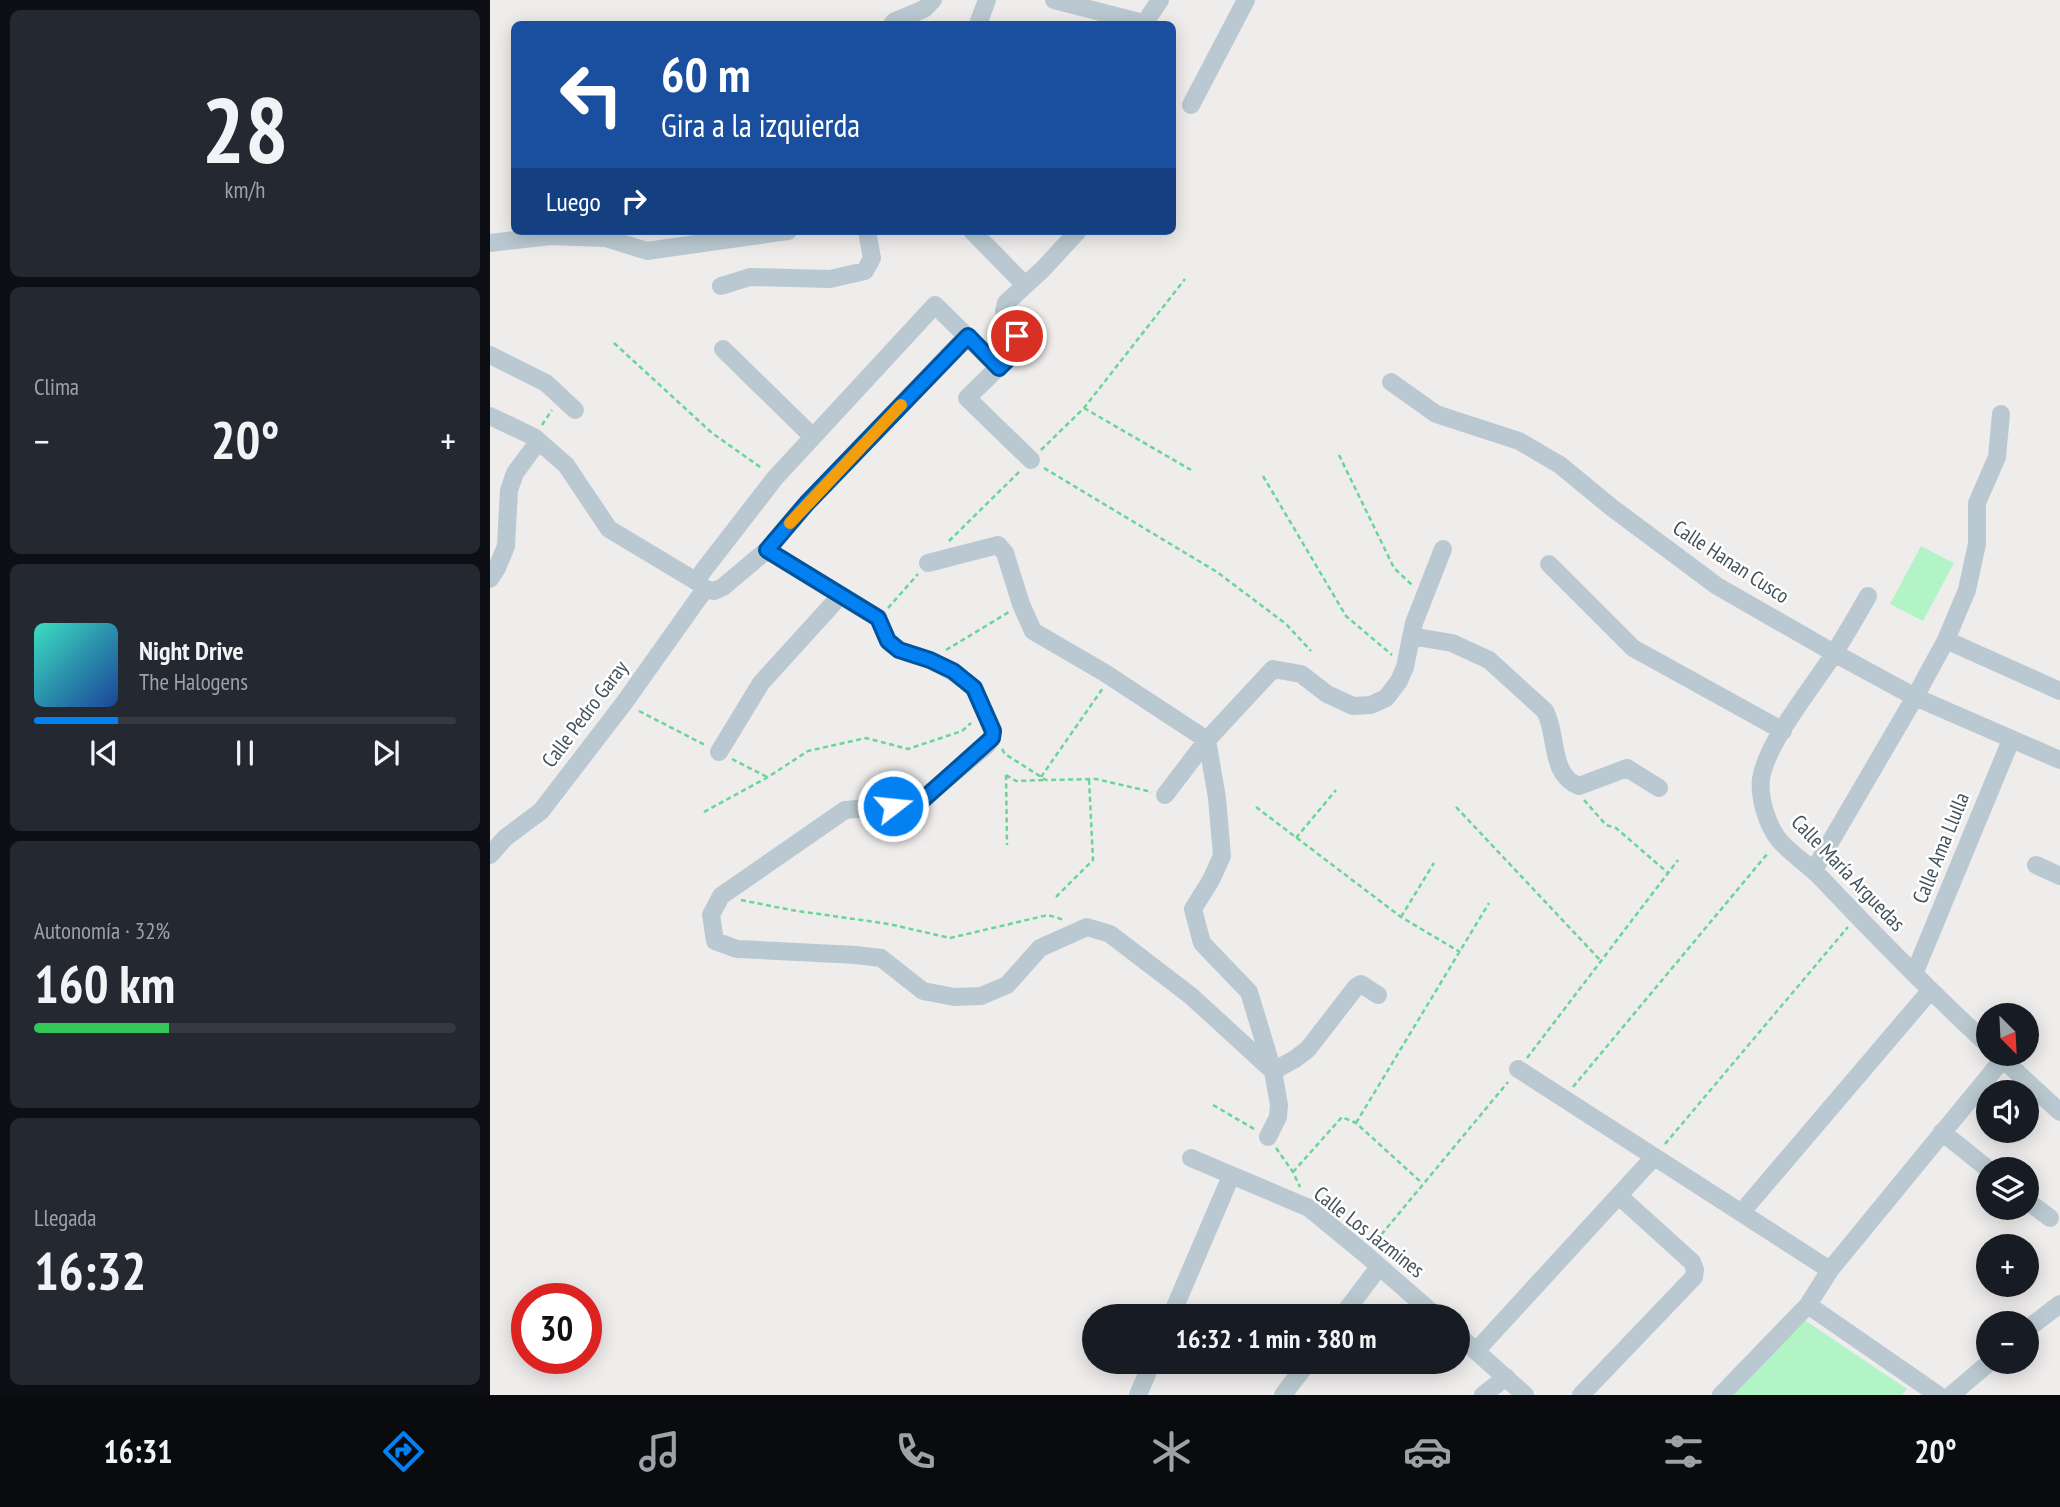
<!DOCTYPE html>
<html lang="es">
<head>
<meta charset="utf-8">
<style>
	:root { --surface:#171b24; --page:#242831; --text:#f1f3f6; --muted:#9ea1a6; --line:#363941; --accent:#0380f2 }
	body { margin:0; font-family:"PT Sans Narrow",sans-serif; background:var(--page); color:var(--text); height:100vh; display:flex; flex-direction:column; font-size:26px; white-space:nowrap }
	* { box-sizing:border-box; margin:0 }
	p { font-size:23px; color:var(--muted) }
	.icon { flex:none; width:38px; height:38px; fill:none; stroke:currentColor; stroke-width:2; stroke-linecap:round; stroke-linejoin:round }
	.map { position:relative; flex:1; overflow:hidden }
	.sheet { display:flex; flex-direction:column; gap:10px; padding:10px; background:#0d0f14; width:490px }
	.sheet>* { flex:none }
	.top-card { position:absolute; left:21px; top:21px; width:665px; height:214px; border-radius:10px; box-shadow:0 4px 18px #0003; background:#1a4fa0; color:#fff; overflow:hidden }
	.needle { width:46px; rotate:156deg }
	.buttons { position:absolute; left:1486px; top:1003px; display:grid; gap:14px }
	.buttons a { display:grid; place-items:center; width:63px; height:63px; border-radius:50%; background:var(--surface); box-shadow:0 4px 18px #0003; font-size:35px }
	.speed { position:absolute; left:21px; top:1283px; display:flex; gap:14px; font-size:35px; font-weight:700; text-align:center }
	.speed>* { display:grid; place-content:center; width:91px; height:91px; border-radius:50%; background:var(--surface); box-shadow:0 4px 18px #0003; line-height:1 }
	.speed .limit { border:10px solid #d22; background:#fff; color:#111 }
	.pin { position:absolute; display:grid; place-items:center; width:60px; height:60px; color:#fff; margin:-30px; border:4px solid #fff; border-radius:50%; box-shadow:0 2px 7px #0007 }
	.me { position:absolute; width:77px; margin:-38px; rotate:74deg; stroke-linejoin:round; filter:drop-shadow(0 0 5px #0008) }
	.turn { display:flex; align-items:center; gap:24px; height:147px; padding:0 35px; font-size:32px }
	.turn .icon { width:91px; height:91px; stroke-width:2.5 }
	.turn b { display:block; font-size:49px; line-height:60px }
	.then { display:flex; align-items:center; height:66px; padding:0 35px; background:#0003; gap:14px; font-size:26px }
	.big { font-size:52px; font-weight:700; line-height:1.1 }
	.sheet .widget { flex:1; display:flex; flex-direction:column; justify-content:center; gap:10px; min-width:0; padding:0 24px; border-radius:10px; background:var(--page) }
	.sheet .dial { align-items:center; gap:0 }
	.dial b { font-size:91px; line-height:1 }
	.song { display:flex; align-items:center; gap:21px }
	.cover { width:84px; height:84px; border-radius:10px; background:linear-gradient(135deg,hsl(170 70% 55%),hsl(220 70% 35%)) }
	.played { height:7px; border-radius:4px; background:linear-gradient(90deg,var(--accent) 20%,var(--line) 20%) }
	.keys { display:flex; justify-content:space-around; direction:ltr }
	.heat { display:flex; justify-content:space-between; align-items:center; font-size:38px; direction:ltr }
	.charge { height:10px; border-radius:5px; background:linear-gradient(90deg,#34c759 32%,var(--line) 0) }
	.trip { position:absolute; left:592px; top:1304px; width:388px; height:70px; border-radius:35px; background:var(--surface); box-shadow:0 4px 18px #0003; font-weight:700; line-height:70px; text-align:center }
	.dock { display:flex; height:112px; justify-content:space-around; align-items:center; background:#090b0e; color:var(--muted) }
	.dock .icon { width:49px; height:49px }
	.dock .on { color:var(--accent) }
	.dock b { font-size:32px; color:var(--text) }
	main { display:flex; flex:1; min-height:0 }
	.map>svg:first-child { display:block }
</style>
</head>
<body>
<main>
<section class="sheet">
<div class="widget dial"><b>28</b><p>km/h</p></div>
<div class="widget"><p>Clima</p>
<div class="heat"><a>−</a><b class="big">20°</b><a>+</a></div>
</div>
<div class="widget">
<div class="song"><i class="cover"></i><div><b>Night Drive</b><p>The Halogens</p></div></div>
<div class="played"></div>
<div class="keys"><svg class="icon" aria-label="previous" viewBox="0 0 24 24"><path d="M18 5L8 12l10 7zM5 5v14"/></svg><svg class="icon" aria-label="pause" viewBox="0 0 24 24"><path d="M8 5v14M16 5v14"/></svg><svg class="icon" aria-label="next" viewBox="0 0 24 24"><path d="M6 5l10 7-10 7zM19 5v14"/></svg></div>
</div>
<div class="widget"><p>Autonomía · 32%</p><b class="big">160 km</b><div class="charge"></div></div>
<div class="widget"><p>Llegada</p><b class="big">16:32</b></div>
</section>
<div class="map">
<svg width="1570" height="1395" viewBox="0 0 1570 1395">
	<rect width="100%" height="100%" fill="#efecec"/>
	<path fill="#b3f4c7" d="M1431,546L1464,563L1433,621L1400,604Z
		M1313,1319L1417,1389L1412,1395H1242Z"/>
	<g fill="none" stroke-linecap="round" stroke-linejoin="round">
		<path stroke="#68d696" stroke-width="2.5" stroke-dasharray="5 3.5" stroke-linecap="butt" d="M124,343L222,433L273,469
			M594,408L701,470
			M52,425L62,410
			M551,450L594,408L695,279
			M849,455L904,568L922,585
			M554,468L727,572L796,624L821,651
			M773,476L856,616L902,655
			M459,541L529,472
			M398,608L428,574
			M456,650L519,612
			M149,711L215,745
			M512,749L515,754L556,780L606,779L662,792
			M242,759L277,777
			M516,775L517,845
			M516,775L526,781L556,780
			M551,777L613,688
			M1094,800L1116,825L1126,828L1178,873
			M766,807L911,917L970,952
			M966,807L1111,961
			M214,812L278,777L318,751L376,738L418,749L472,731L481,723
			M806,838L846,790
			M566,897L603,860L599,779
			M251,900L301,910L399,924L460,938L558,915L574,920
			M911,917L944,863
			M1037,1058L1188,860
			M1083,1087L1278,853
			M723,1105L766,1130
			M866,1123L999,903
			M1175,1144L1358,927
			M786,1148L803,1172L810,1187
			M803,1172L852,1117L866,1123L932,1183
			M886,1241L1018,1082"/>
		<path stroke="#bac9d1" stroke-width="18" d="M564,0L657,24
			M402,24L405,21L434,9L443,0
			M488,24L497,0
			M654,24L670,0
			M701,105L756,0
			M482,231L535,285
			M0,243L60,236L116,238L157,251L298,231
			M231,286L260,277L340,279L375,271L382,258L377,231
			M233,349L323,437
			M0,355L56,383L85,410
			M901,382L946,414L1029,441L1070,465L1121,507L1227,586L1344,653L1425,697L1570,760
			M0,416L44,437L76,465L119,529L209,583L215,589L224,591L233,587L277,550L317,503L477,336
			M541,460L477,398L522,354L527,336L514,311L516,303L553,269L588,231
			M277,550L388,618L398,641L409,650L440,660L463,672L484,688L503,731L502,738L497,745L427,804L355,810L231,896L221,915L225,941L247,949L366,955L391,958L433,991L464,997L491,996L517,985L550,948L597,927L620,934L701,996L783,1071L789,1105L788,1117L778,1137
			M438,563L508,545L515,553L531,604L543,631L615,673L717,740L675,795
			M1059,564L1143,648L1293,731
			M0,579L7,568L16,546L19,490L25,473L48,442
			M209,583V577L213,571L285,478L445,305L509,368
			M1378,596C1365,619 1352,642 1337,664C1317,694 1276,745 1271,779C1269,798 1277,825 1289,840C1301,854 1319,865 1332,879C1386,936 1441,992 1498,1045
			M921,636L962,643L999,660L1055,711C1068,734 1059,775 1089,786L1137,768L1169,788
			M1456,640L1570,691
			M229,752L271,683L351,595
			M0,855L15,838L51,811L134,703L215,589
			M1546,865L1570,876
			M1324,870L1425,697L1456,640L1477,590L1487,544V503L1507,457L1511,414
			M1424,974L1521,740
			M888,995L871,984L866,987L818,1049L805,1059L783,1071L759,992L712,943L703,909L721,880L732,856L727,798L717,740L783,669L811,674L837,694L863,706L881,705L896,698L909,681L915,667L924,623L953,549
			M1507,1054L1570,1112
			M1028,1069L1340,1270
			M1452,1132L1498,1169
			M701,1158L819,1208L875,1254L946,1316
			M1536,1200L1560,1218
			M1251,1213L1440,991
			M1318,1305L1448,1395
			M681,1316L741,1176
			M852,1316L889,1267
			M1536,1330L1570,1304
			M968,1335L1035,1395
			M986,1351L1164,1157
			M648,1395L662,1362
			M793,1395L818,1362
			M993,1395L1016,1377
			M1091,1395L1204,1277L1205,1270L1202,1262L1129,1196
			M1231,1395L1318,1305L1340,1270L1513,1059
			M1461,1395L1500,1362"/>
	</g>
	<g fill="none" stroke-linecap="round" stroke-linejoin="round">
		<defs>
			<path id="route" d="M403,806L428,804L502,738L503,731L484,688L463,671L440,660L409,650L398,641L388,618L277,550L317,503L478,336L509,368L523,354L527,336"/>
		</defs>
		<use href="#route" stroke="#02539d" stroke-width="18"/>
		<use href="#route" stroke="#0380f2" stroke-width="12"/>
		<path stroke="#f59e0b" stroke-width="12" d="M300,523L411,405"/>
	</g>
	<g text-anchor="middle" stroke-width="5" stroke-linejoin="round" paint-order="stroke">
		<g font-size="21" fill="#42525c" stroke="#fff">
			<text transform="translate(1241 562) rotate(33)" y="7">Calle Hanan Cusco</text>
			<text transform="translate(95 714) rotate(-53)" y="7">Calle Pedro Garay</text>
			<text transform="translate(1451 848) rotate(-68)" y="7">Calle Ama Llulla</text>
			<text transform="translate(1358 873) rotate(46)" y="7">Calle María Arguedas</text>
			<text transform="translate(879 1232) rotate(38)" y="7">Calle Los Jazmines</text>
		</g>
	</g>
</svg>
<div class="buttons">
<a><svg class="needle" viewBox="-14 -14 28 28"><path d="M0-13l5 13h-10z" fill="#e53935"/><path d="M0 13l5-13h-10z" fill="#9ea1a6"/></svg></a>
<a><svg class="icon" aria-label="sound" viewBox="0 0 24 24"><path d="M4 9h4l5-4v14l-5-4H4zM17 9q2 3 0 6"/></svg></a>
<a><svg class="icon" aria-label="layers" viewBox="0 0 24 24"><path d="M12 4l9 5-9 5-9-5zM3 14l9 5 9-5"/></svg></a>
<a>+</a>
<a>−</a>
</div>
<div class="speed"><div class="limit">30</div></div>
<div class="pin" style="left:527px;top:336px;background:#d93025"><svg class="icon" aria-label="arrive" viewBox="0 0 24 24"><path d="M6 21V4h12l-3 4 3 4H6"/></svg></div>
<svg class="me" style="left:403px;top:806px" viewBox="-20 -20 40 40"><circle r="17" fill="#0380f2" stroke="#fff" stroke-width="3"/><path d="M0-11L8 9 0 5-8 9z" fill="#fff"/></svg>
<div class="trip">16:32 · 1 min · 380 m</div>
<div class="top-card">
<div class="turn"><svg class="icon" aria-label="left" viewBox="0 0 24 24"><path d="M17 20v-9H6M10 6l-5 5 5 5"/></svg><div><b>60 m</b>Gira a la izquierda</div></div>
<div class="then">Luego<svg class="icon" aria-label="right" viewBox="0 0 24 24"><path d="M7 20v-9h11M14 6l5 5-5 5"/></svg></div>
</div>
</div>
</main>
<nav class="dock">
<b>16:31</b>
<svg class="icon on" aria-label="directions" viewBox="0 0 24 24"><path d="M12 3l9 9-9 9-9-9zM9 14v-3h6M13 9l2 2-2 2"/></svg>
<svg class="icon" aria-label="music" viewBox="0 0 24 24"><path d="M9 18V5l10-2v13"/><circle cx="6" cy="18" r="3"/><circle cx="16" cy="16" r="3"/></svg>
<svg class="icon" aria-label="phone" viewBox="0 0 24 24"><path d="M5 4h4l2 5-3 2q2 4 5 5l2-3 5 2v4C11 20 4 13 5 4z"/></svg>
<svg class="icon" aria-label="climate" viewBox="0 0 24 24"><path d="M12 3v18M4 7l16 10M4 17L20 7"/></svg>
<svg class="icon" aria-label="car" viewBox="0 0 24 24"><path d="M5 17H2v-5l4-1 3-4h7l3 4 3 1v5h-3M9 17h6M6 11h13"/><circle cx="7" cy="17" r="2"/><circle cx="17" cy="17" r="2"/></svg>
<svg class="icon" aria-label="filters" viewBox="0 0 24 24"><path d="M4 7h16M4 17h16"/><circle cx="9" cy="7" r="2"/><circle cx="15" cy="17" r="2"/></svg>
<b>20°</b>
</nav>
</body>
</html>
